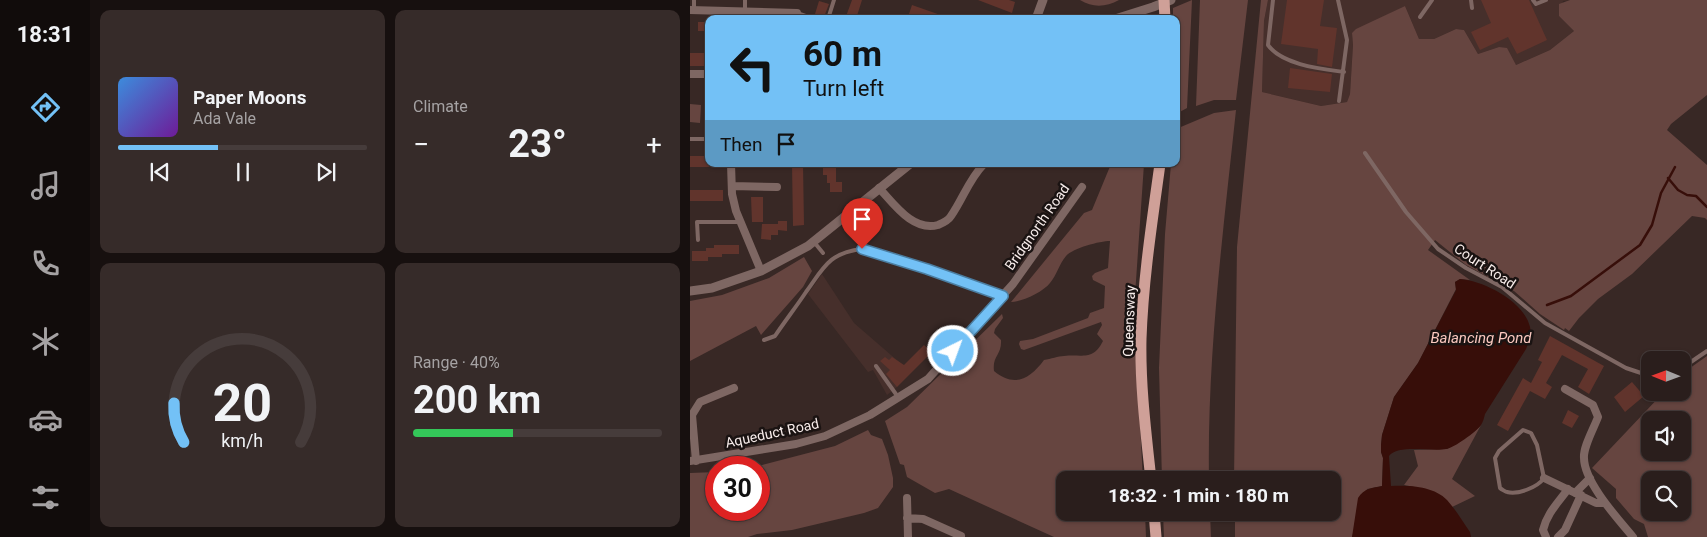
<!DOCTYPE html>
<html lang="en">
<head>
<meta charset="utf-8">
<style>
	:root { --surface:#2a1e1c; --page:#362b29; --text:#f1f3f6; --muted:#a5a2a3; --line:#463c3b; --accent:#73c1f6 }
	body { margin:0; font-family:Roboto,sans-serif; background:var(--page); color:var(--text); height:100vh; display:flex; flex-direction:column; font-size:19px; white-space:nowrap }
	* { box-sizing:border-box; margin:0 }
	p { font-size:16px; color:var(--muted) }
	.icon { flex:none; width:28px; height:28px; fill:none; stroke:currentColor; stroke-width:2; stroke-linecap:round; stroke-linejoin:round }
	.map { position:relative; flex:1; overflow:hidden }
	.sheet { display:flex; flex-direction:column; gap:10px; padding:10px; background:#17100f; width:600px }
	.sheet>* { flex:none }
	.top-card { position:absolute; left:15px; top:15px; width:475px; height:152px; border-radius:10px; box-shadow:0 1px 4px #0004,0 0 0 1px var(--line); background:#73c1f6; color:#111; overflow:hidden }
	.needle { width:32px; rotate:271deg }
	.tools { position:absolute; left:951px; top:351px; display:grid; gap:10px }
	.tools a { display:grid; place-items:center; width:50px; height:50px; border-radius:10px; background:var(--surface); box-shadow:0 1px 4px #0004,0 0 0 1px var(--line); font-size:25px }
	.speed { position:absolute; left:15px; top:456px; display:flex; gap:10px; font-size:25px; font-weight:700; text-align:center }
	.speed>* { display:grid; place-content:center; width:65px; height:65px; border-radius:50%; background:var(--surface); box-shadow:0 1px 4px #0004,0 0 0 1px var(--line); line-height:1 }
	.speed .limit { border:8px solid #d22; background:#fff; color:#111 }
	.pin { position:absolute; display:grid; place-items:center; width:42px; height:42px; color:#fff; margin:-51px -21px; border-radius:50% 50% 50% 0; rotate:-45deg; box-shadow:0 0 5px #0007 }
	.pin .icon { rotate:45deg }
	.me { position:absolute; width:55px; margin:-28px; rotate:42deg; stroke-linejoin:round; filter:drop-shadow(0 0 4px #0008) }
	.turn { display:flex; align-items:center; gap:18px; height:105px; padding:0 15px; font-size:22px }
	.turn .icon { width:65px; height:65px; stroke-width:2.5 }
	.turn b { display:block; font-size:35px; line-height:42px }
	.then { display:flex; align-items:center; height:48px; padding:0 15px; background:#0003; gap:10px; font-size:19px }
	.big { font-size:38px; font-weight:700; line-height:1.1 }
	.sheet .tile { flex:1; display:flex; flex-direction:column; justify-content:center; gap:8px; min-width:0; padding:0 18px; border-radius:10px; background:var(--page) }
	.sheet .dial { align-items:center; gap:0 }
	.dial svg { height:130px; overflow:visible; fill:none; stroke:var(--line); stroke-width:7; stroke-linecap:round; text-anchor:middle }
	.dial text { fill:var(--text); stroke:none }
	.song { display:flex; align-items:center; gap:15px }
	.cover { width:60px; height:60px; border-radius:8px; background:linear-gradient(135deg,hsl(210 70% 55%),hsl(280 70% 35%)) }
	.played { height:5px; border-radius:2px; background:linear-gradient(90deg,var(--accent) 40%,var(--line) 40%) }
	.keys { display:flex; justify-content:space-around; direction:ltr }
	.heat { display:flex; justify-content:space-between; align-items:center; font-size:28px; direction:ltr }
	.charge { height:8px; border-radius:4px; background:linear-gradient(90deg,#34c759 40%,var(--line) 0) }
	.sheet .tiles { flex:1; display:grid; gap:10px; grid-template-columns:repeat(2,1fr) }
	.trip { position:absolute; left:366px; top:471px; width:285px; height:50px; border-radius:10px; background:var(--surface); box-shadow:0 1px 4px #0004,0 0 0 1px var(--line); font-weight:700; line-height:50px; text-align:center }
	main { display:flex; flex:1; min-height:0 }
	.dock { display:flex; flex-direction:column; width:90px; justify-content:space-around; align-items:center; background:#110c0b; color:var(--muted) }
	.dock .icon { width:35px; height:35px }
	.dock .selected { color:var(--accent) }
	.dock b { font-size:22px; color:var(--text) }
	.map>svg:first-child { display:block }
</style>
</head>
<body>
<main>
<nav class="dock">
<b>18:31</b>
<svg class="icon selected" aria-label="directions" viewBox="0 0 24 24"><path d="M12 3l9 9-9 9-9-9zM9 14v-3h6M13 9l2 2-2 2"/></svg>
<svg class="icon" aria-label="music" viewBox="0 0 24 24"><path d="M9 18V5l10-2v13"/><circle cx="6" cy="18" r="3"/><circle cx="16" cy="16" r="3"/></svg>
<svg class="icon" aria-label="phone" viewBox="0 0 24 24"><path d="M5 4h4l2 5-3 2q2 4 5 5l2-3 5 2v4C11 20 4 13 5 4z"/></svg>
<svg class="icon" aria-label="climate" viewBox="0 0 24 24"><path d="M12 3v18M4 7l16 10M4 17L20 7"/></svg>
<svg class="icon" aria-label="car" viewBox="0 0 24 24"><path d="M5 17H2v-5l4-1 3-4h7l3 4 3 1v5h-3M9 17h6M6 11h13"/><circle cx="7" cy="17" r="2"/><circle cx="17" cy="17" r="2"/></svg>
<svg class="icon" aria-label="filters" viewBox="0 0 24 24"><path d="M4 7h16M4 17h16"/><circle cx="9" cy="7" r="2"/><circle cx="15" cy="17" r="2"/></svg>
</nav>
<section class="sheet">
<div class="tiles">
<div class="tile">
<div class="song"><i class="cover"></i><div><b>Paper Moons</b><p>Ada Vale</p></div></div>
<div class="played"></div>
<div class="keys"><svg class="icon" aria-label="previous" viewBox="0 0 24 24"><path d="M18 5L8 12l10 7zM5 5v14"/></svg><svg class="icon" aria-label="pause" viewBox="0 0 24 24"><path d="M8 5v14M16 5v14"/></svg><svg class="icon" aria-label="next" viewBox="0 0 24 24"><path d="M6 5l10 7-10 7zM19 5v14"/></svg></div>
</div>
<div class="tile"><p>Climate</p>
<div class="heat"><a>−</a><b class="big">23°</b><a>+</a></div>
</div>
<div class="tile dial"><svg viewBox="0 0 100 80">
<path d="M14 69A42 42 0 1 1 86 69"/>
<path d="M14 69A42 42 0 0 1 8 45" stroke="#73c1f6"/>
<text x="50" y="56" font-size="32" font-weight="700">20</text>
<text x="50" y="72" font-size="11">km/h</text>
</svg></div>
<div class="tile"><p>Range · 40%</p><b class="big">200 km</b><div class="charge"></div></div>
</div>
</section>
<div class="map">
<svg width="1017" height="537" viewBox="0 0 1017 537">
	<rect width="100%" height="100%" fill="#382825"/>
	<path fill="#462f2b" d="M578,0H880L873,1L869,16L884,31L860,50L826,65L809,47L788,54L774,30L766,29L744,39H729L715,6L662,33L663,45L660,94L657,102L631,106L572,92L574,21Z
		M132,274L164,323L216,368L207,387L197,395L183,370L178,372L118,294Z"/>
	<path fill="#664540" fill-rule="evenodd" d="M390,0H429C416,7 403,8 390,0Z
		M502,0L497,108L486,114V19H483V8Z
		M510,0H558L546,100H524L506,106Z
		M571,0H578L574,21L572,92L631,106L657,102L660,94L663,45L662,33L666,29L715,6L729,39H744L766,29L774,30L788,54L809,47L817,48L826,65L860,50L884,31L869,16V4L880,0H1017V95L981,124L977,130L1017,165V220L1015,218L1002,216L942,274L908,299L889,318L879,331L875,328L874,330L850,314L824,291L776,265L745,240L738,250L780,280L770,279L765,282L766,289L728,363L704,397L692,435L691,445V452L693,458L692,486L677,489L662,537H545V513L642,512V480H544L547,247Z
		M17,89H19V124H15Z
		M0,104L11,105L10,123L0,122Z
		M546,110C533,233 517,357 519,480H472L469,368L475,234L481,164H486V129L524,113Z
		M421,164H454L444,310L453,480H375V512L455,513L456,537H364L259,489L245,493L217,477L214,465L210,464L195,421L217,407L312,314L313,318L305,329L304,333L311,340C312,355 302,356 304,371C324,388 340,379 354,360C361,359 368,356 374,356C393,354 403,361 413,341L407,334L412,325L411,322L334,350L331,349L329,344L330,341L343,339L398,318L400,313L414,308L415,286L403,280L402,276L405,273L418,268L420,241C410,241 383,248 376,256C369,264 367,275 360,283C353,292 332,302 321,302L394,213L402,210Z
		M114,257L122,271L113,287L71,335L66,326L0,361V301L32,295L79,278Z
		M1017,356V537H958L954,524L944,519L926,498V489L902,468L973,393L992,392L993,373ZM960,420H992V452H960ZM960,480H992V512H960Z
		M791,425L762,479L785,496L762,507C751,493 731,488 714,485L728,466L724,450L757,449L784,432Z
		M178,430L181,435L192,439L198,455L203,478V487L188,508L174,513L102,530L67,534L58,537H0V473L26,472V510H69V468L64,467L145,446Z
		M473,513H520L521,537H474Z"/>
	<path fill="#370e09" d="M770,279C794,281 834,301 840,327C842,335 839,342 836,349L795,414C794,418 793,422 791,425C786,432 764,448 756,449C742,452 708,444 699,456L701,486C718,485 744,486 757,500C766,510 773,522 780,532L781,537H662L668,498C674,488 683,488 692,486L693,458L691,452V445L692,435L704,397L728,363L766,290L765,282Z"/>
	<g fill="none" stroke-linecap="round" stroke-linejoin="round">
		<path stroke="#370e09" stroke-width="2.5" d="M978,178L988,190L997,195L1006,196L1017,207
			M857,305L881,296L950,245L962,225L971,193L985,167"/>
	</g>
	<path fill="#61342c" d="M162,0H172L166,19H155Z
		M288,0H319L325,2L322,13Z
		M597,0H634L630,26L647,28L642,67L627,64L628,49L591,44Z
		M791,0H839L857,40L827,54L818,37L790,50L781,32L801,23Z
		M129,1L139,4L134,17L125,14Z
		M222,5L259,18V19H231L219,14Z
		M8,22H19V31H8Z
		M0,53H19V66H0Z
		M600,68L642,74L640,92L598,88Z
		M0,156H19V167H0Z
		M102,164H113L114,225L103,226Z
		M133,164H146V182H152V192H140V183H137V175H133Z
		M0,190H33V201H0Z
		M61,197H73V222H62Z
		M88,221H97V231L88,230V235H81V240L71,239L72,224H88Z
		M24,245H49V254H32V257H18V261H2V251H16V248H24Z
		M860,336L914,366L899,394L888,387L898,369L872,355L856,383L862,387L855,399L840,391L818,431L807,425L833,378L841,383L852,362L848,360Z
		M234,345L242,352L207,387L196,374L200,370L190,361L195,357L199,360L202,357L214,365Z
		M942,382L954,396L935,412L924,397Z
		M878,410L889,416L882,428L872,423Z"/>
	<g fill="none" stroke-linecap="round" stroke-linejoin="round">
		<path stroke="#7e6763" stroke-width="4" d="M4,0V10
			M583,0L578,45C592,65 632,69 654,72
			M648,0L657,40L649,101
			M781,0L782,8
			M843,0L846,4L856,0
			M55,12V0
			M107,13L124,19
			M730,17L742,0
			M138,19L144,0
			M0,139H19
			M675,153L716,212L748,249L776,268L812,287L855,323L936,368L960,376
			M8,240L7,222H51
			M124,242L133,253
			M74,340L85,336C95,321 106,307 116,292C134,267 139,253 172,249L313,296
			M186,366L208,397
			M992,368L1017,351
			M833,430L841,433L847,445L854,478C848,487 828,495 817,492C816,492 811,489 810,488L805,458L809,451Z"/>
		<path stroke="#7e6763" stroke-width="8" d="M0,10L107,13
			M0,74H19
			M41,164L42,194L46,211L71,271
			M42,186L87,187
			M189,188C204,204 223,232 248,225C253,223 258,221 261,216C273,199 279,179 294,164
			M875,389L903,405L908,417C904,428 893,447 894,458C894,482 928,519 943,537
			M0,461L106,444L135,436L180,415L238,379L323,284L392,187
			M6,461L2,415L10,402L44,388
			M854,478L906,503H915
			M885,493L900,478
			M217,498L218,537
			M217,518L233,519L271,536
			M856,537L853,530C857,513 868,503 878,489
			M868,537L875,530L891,495"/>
		<path stroke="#7e6763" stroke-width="9" d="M346,19L353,0
			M425,19L463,7L481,0
			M0,291L22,288L71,271L118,246L220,164"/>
		<path stroke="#cfa098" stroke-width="11" d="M474,0L475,19
			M461,480C456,433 450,386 451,339C453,280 462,222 470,164
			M464,512L466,537"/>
	</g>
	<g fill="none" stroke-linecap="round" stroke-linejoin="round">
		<defs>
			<path id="route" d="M172,249L237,269L313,296L263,351"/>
		</defs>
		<use href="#route" stroke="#4b7da0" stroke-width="12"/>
		<use href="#route" stroke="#73c1f6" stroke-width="9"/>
	</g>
	<g text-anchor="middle" stroke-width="5" stroke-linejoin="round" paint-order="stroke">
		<g font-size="14" fill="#f6ebe9" stroke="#1a1312">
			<text transform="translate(347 227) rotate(-55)" y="5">Bridgnorth Road</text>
			<text transform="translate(795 266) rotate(33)" y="5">Court Road</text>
			<text transform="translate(439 321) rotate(-88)" y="5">Queensway</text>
			<text transform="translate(82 433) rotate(-12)" y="5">Aqueduct Road</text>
		</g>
		<g font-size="15" font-style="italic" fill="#fac8bf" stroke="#1a1312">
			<text x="791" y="343">Balancing Pond</text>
		</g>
	</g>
</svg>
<div class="tools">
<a><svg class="needle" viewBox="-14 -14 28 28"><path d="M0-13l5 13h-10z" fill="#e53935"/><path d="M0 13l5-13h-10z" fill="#a5a2a3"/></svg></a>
<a><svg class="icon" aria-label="sound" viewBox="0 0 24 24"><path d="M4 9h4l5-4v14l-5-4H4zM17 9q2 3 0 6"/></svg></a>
<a><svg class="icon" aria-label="search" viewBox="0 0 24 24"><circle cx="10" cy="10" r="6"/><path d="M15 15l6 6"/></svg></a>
</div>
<div class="speed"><div class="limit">30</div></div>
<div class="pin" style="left:172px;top:249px;background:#d93025"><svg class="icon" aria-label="arrive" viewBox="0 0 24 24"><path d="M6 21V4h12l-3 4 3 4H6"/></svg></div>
<svg class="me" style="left:263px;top:351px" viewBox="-20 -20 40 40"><circle r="17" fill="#73c1f6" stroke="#fff" stroke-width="3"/><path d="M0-11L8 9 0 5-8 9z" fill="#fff"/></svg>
<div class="trip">18:32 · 1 min · 180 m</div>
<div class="top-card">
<div class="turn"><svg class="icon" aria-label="left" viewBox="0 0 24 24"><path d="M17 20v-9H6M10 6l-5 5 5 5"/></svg><div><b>60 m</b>Turn left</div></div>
<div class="then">Then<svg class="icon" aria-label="arrive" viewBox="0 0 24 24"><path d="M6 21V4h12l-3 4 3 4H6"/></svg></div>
</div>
</div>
</main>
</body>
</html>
